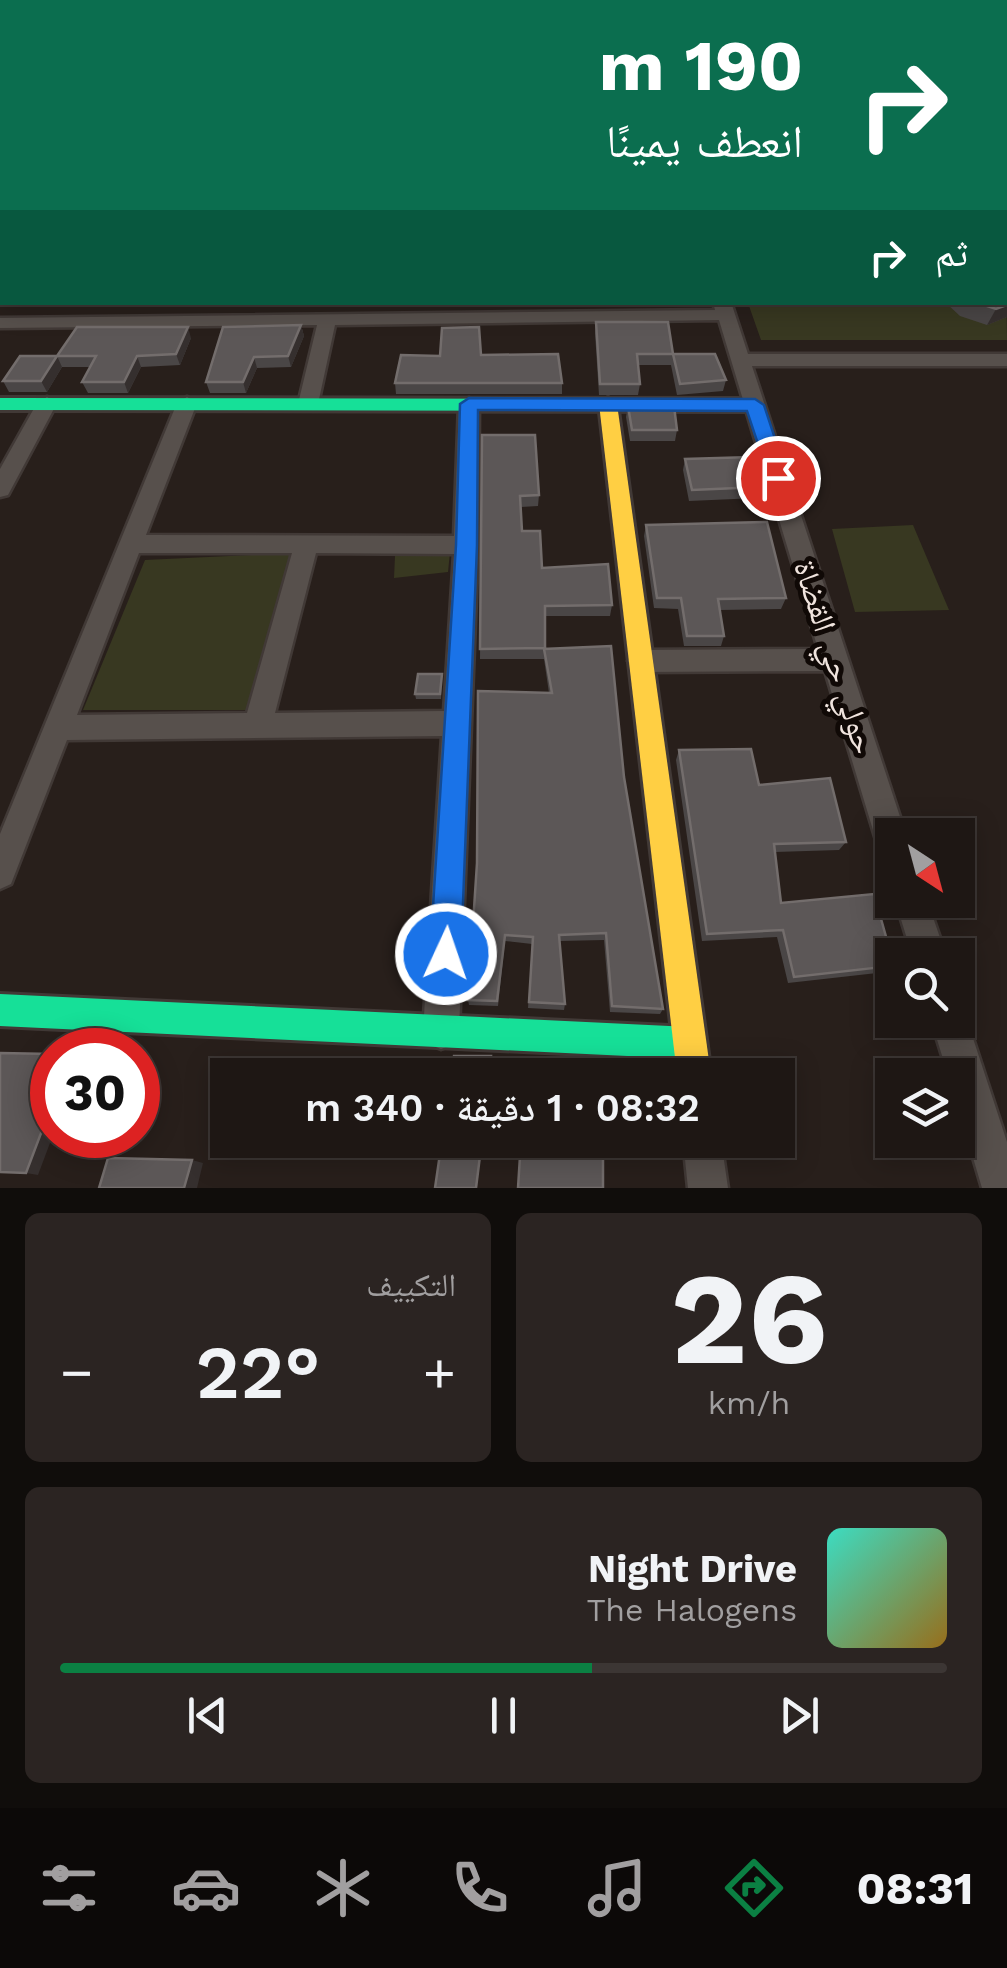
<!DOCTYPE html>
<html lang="ar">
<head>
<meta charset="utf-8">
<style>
	:root { --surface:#1e1714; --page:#2b2422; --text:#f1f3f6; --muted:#a19fa0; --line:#3c3634; --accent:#0b8043 }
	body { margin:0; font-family:"Work Sans","Noto Naskh Arabic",sans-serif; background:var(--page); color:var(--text); direction:rtl; height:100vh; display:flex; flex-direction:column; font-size:38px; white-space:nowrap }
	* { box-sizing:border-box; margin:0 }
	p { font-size:32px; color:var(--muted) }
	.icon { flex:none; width:55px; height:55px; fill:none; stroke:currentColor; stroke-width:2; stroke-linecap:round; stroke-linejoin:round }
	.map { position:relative; height:1188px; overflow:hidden; direction:ltr }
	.side { display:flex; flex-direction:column; gap:25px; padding:25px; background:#100d0b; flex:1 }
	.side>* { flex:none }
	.hud { position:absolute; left:0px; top:0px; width:1008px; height:305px; box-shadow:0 5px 25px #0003,0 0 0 2px var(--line); direction:rtl; background:#0b6e4f; color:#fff; overflow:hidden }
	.needle { width:65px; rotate:144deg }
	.fabs { position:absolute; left:875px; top:818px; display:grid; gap:20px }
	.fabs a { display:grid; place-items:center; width:100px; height:100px; border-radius:0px; background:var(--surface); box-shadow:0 5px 25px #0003,0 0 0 2px var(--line); font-size:50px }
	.speed { position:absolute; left:30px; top:1028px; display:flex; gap:20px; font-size:50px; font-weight:700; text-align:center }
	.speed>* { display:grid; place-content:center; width:130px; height:130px; border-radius:50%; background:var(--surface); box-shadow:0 5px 25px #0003,0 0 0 2px var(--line); line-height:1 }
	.speed .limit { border:15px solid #d22; background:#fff; color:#111 }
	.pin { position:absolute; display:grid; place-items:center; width:85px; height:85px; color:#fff; margin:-42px; border:5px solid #fff; border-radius:50%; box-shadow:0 2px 10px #0007 }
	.me { position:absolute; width:110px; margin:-55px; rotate:3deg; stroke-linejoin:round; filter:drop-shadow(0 0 8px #0008) }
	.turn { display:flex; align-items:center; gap:35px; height:210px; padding:0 40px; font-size:45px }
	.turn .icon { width:130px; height:130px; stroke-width:2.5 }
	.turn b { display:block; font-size:70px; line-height:85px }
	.then { display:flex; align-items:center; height:95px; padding:0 40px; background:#0003; gap:20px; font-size:38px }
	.big { font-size:75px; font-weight:600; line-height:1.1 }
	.side .tile { flex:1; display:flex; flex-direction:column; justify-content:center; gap:15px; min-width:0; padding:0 35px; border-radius:15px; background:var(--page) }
	.side .dial { align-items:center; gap:0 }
	.dial b { font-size:130px; line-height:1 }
	.song { display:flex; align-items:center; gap:30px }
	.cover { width:120px; height:120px; border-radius:15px; background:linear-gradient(135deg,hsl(170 70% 55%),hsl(40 70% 35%)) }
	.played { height:10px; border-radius:5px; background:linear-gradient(90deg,var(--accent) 60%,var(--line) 60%) }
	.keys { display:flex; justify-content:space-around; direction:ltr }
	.heat { display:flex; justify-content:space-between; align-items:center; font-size:55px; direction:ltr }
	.side .tiles { flex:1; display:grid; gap:25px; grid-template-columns:1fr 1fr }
	.tile:last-child { grid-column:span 2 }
	.trip { position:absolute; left:210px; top:1058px; width:585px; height:100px; border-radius:0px; background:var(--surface); box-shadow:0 5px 25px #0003,0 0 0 2px var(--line); font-weight:600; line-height:100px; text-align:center; direction:rtl }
	.tabs { display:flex; height:160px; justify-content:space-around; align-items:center; background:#0c0908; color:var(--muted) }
	.tabs .icon { width:70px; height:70px }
	.tabs .selected { color:var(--accent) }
	.tabs b { font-size:45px; color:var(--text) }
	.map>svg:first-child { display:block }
</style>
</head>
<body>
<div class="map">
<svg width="1007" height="1188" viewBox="0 0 1007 1188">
	<rect width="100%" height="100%" fill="#281f1b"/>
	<path fill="#383821" d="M1005,185L1007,340H761L748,303L1005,302Z
		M913,525L949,610L855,612L832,529Z
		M450,552L448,572L394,578L395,556Z
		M293,553L248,710H83L145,560Z"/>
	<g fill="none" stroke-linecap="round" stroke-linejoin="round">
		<defs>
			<path id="street" d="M622,0H632V2H622Z
				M0,81H2V89H0Z
				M1005,137H1007V145H1005Z
				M0,243H2V253H0Z
				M713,302H731L748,354H1007V366H752L906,835H892V855L881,851L876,840L825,671L641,672L632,669L628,661L632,653L641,650L818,649L719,320L335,325L318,404L308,410L298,404L317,325L0,328V318L715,310Z
				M47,397L57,403L8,495L0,497V469L37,403Z
				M187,397L197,403L146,535L454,536L459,404L469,398L479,404L478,545L459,1031L454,1044L441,1049L428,1044L423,1031L442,736L67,740L11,884L0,889V834L177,403ZM139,553H292L247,713L77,715ZM316,553L454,554L444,711L275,713Z
				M895,900H927L946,955H912Z
				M958,1006L967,1020L1007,1142V1188H982L958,1107V1075H948L931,1020H958Z
				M683,1140H721L728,1188H688Z"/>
			<path id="fast" d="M934,0H945L947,2H937Z
				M1005,58H1007V66H1005Z
				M1005,123L1007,124V133L1005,132Z
				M0,398L755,399L764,405L755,411L0,410Z
				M0,994L690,1027L702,1031L706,1043L702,1055L690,1059L0,1026Z"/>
			<path id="slow" d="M608,398L617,404L711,1075H677L599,404Z"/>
			<path id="jam" d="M880,0H890L892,2H882Z
				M1005,165L1007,166V176L1005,175Z"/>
		</defs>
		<use href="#street" stroke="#413936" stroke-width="5"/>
		<use href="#fast" stroke="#413936" stroke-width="6"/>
		<use href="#slow" stroke="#413936" stroke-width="6"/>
		<use href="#jam" stroke="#413936" stroke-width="6"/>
		<use href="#street" fill="#57504c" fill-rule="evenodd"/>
		<use href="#fast" fill="#16e098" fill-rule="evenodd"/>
		<use href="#slow" fill="#ffcf43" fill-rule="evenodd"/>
		<use href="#jam" fill="#f24e42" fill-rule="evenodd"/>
	</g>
	<path fill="#4a4646" d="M945,302H1005L1007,317L987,325L960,316Z
		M596,322L673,354L726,380L723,391L677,395L671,365H638L640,384L638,395H599L595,333Z
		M301,325L304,336L291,367L257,368L246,393H210L206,382Z
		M191,338L180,365L141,367L128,393H88L82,382L90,367H62L47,392H9L3,381L57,356Z
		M481,355L562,383V394H396L395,383L440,356Z
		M628,406L677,430L675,441H630L626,417Z
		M482,435L539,495L538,506L521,507L522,531L542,568L612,605L610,616H545V648L624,777L663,1009L660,1014L610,1012L604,940L560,941L565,1004L564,1010L528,1008L532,944L505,941L498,1006L469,1005L468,1000L549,693L544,659H480Z
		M685,459L760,487L757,498L689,501L683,470Z
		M646,525L786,598L781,609L720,610L724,636L721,646H684L678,609L654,608L644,536Z
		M442,674L441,699H416L415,694Z
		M679,750L759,785L846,842L839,850L775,852L781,903L892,958V968L886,972L788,983L777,937L702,941L676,760Z"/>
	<path fill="#352f2e" d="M1007,305V317L987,325L996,309Z
		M301,325L304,336L291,367L288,356Z
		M188,327L191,338L180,365L176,354Z
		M57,356L62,367L47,392L41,381Z
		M137,356L141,367L128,393L124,382Z
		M254,357L257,368L246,393L243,382Z
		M52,1104L53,1135L38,1175L26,1173Z
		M192,1160L203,1163L197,1188H184Z"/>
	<path fill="#5c5757" stroke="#736d6c" stroke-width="2.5" d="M445,0H609V2H449Z
		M642,0H863L865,2H643Z
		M0,94H2V186H0Z
		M1005,269H1007V305L996,309L975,302H1005Z
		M596,322H668L673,354H637L640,384H600Z
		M301,325L288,356L254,357L243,382H206L223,327Z
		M77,327H188L176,354L137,356L124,382H82L96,356H57Z
		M479,327L481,355L558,354L562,383H395L401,355L440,356L442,328Z
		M673,354H715L726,380L680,384Z
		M20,356H57L41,381H3Z
		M628,406H674L677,430H632Z
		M482,435H535L539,495L520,496L522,531H540L542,568L608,564L612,605L545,606V648L480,649Z
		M752,457L760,487L692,490L685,459Z
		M767,522L786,598L718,599L724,636H687L681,598H657L646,525Z
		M611,646L624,777L663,1009L612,1006L606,933L559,935L565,1004L529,1002L533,937L505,935L497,1001L468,1000L477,863L478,691L552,693L544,649Z
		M418,674H442L440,694H415Z
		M751,749L759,785L830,778L846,842L774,844L781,903L874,894L892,958V966L794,977L783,930L707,934L679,750Z
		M0,1053L52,1054V1104L26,1173L0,1172Z
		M454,1056H491L489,1075H452Z
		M604,1068L603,1075H524L525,1069Z
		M442,1140H482L476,1188H435Z
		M521,1140H603V1188H518Z
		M108,1158L192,1160L184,1188H99Z"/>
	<path fill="#1a73e8" stroke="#114b97" stroke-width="2.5" d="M469,398L755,399L764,405L788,478L778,485L771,483L747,411L478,410L477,545L461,954L456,965L446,970L435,965L430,954L456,545L460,404Z"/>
	<g text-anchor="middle" stroke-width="10" stroke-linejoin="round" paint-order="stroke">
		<g font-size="32" fill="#f0e4de" stroke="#100906">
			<text transform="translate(835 657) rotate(72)" y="11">حولي حي القضاة</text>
		</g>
	</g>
</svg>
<div class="fabs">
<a><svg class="needle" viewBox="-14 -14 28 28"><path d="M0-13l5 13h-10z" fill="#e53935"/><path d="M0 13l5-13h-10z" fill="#a19fa0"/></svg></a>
<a><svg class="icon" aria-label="search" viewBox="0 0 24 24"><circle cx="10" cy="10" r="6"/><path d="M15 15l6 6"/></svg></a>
<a><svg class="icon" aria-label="layers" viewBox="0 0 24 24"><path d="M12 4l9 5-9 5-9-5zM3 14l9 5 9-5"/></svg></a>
</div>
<div class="speed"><div class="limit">30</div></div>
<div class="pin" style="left:778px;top:478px;background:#d93025"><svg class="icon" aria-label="arrive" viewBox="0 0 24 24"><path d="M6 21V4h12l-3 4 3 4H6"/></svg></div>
<svg class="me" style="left:446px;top:954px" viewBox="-20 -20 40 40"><circle r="17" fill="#1a73e8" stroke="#fff" stroke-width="3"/><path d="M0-11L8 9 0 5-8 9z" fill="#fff"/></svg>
<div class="trip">08:32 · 1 دقيقة · 340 m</div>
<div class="hud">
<div class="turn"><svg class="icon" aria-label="right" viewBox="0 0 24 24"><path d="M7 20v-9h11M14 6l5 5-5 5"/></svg><div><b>190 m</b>انعطف يمينًا</div></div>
<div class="then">ثم<svg class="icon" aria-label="right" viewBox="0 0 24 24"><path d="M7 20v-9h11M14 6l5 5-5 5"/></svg></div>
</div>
</div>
<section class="side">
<div class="tiles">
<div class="tile dial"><b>26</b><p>km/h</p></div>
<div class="tile"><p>التكييف</p>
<div class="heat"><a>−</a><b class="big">22°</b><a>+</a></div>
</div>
<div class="tile">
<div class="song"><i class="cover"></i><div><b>Night Drive</b><p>The Halogens</p></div></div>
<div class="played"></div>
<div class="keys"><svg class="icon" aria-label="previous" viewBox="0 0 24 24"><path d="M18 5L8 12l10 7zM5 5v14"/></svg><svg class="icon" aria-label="pause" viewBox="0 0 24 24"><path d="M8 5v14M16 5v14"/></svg><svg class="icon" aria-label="next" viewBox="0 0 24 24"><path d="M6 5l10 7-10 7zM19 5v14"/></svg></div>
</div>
</div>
</section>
<nav class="tabs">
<b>08:31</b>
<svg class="icon selected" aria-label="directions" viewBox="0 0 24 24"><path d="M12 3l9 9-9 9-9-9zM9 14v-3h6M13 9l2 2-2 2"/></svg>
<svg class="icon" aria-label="music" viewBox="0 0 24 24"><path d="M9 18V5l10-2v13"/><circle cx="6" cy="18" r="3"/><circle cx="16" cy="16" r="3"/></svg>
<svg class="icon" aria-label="phone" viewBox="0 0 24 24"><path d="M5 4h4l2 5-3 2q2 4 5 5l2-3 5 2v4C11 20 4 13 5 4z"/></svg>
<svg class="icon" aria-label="climate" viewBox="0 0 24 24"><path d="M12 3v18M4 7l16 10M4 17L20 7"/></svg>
<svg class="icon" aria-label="car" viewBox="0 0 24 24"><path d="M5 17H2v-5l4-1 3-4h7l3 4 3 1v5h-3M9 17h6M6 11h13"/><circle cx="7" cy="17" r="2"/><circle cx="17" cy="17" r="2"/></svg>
<svg class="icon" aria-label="filters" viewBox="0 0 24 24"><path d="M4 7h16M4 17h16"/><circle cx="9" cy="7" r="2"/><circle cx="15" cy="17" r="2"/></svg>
</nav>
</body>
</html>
